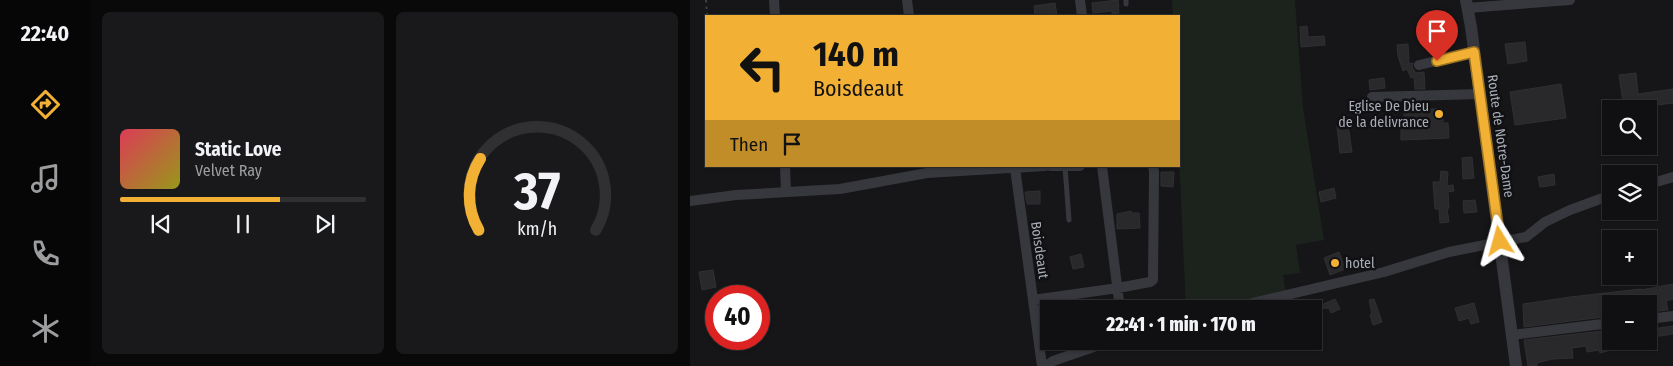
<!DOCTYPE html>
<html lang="en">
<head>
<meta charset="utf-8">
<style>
	:root { --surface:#101012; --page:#19191b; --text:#f1f3f6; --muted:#9c9d9f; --line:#303032; --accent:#f2b134 }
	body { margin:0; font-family:"Fira Sans Condensed",sans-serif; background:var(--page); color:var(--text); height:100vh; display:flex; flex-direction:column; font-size:19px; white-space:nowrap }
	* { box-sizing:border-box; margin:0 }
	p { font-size:16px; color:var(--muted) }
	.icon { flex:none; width:28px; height:28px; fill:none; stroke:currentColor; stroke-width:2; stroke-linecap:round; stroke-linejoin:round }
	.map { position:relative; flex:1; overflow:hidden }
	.sheet { display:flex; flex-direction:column; gap:12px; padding:12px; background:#09090a; width:600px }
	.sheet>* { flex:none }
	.guide { position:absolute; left:15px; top:15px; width:475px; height:152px; border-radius:0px; box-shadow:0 1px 4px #0004,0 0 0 1px var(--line); background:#f2b134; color:#111; overflow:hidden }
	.tools { position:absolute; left:912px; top:100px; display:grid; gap:10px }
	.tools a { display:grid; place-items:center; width:55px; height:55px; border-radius:0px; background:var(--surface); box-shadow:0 1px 4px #0004,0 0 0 1px var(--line); font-size:25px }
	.speed { position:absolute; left:15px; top:285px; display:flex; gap:10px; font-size:25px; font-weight:700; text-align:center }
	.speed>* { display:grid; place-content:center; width:65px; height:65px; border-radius:50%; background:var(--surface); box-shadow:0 1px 4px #0004,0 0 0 1px var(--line); line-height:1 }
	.speed .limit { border:8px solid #d22; background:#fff; color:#111 }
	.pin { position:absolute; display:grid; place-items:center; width:42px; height:42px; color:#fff; margin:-51px -21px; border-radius:50% 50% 50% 0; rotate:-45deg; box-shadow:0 0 5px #0007 }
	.pin .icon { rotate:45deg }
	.me { position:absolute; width:55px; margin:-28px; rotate:352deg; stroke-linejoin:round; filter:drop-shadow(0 0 4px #0008) }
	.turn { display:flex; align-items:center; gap:18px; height:105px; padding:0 25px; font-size:22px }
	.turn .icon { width:65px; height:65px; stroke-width:2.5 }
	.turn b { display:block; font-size:35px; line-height:42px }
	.then { display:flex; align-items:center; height:48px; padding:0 25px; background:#0003; gap:10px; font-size:19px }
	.sheet .card { flex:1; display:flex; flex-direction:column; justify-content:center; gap:8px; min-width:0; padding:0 18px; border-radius:8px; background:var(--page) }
	.sheet .dial { align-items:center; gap:0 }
	.dial svg { height:130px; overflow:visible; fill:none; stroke:var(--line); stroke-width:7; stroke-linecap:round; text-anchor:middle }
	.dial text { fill:var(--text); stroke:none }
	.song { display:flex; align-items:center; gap:15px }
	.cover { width:60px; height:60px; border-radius:8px; background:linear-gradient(135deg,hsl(350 70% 55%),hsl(60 70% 35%)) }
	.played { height:5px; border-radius:2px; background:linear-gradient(90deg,var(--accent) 65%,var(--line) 65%) }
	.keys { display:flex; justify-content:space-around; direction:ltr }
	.sheet .tiles { flex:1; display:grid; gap:12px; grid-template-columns:repeat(2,1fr) }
	.trip { position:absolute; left:350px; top:300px; width:282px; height:50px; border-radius:0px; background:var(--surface); box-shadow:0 1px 4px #0004,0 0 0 1px var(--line); font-weight:800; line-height:50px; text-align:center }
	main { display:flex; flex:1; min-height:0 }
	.tabs { display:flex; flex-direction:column; width:90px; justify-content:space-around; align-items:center; background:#060607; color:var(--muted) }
	.tabs .icon { width:35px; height:35px }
	.tabs .on { color:var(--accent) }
	.tabs b { font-size:22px; color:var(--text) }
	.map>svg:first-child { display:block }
</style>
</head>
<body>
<main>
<nav class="tabs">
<b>22:40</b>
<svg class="icon on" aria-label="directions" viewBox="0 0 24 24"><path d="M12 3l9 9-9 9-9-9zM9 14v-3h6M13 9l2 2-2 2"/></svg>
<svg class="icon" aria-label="music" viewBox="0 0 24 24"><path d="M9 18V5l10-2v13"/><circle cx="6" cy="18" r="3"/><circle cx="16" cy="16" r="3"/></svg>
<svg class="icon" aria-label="phone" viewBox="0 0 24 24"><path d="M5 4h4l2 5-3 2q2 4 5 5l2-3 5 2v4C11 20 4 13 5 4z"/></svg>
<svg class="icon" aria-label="climate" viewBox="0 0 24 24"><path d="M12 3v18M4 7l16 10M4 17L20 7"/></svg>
</nav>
<section class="sheet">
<div class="tiles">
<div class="card">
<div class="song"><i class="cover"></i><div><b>Static Love</b><p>Velvet Ray</p></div></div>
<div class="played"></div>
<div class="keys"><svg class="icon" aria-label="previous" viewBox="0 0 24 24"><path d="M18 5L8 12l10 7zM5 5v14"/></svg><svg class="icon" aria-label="pause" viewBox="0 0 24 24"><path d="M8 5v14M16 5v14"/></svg><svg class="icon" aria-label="next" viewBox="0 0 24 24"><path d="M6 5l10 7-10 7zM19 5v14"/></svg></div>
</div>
<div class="card dial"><svg viewBox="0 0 100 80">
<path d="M14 69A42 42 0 1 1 86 69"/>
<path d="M14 69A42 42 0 0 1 15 25" stroke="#f2b134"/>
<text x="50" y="56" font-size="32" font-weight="700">37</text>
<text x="50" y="72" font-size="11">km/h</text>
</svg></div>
</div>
</section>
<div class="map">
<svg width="983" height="366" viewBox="0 0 983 366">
	<rect width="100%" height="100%" fill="#161618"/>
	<path fill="#1c231d" d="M482,0H605L613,108L634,240L606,245L610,273L593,275L596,293L510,309H496L489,156V16H483Z"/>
	<path fill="#29292c" stroke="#303034" d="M428,0L429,13L422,14V11L403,13L402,3Z
		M365,3L367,16H345L344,6Z
		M617,26L618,37L634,36L635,45L611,47L610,27Z
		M835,42L837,61L818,64L815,44Z
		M718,44L719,64L723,63L722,67L726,73L734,72L735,89H725L724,77L721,78L717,69L713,71L708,56L707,45Z
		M946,73L948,94L983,89V103L934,109L929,75Z
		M694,78L695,88L680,90L679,80Z
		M871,84L876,118L825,125L820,92Z
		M736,102V109H752L753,123H758L759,138L711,140V124H714V103Z
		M658,125L662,152L650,153L647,126Z
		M782,157L784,178L773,179L772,158Z
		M751,171L758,172L757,186L763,185L764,191L758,192L759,208L757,209L759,222L750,223L749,209H745L743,182H750Z
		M471,172H484L483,187L471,186Z
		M864,174L865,185L850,187L848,177Z
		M644,188L646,198L631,202L629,192Z
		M350,191V204H337L335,192Z
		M785,200L787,212L774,213L773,201Z
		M441,211V213H449L450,228L427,229V214Z
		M649,252L655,269L640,275L634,258Z
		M391,254L394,267L383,269L380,257Z
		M23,270L26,287L12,290L9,272Z
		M983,284V299L976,301L978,310L959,312V302L921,304V316L834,327L833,304L880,297L951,289V290Z
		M645,299L650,309L641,313L639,308L620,309V301H629V306Z
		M684,299L692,322L683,325L680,315L682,314L679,300Z
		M784,303L789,322L781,324L779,318L769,321L765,308Z
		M983,326V334L963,337L962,329Z
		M921,330V350L910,353L909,350L897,352L896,346L882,348L883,358L862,359L847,363V366H838L834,340Z"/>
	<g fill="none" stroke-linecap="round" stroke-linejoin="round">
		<path stroke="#3d3f44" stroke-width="2" stroke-dasharray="2.5 4" stroke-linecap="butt" d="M16,0L17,16"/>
		<path stroke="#37383d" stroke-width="5" d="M436,0V4
			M375,167L379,220"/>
		<path stroke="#37383d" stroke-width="10" d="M84,0L85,16
			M217,0L219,16
			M390,0L392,16
			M777,8L880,0
			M729,65L784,52
			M682,97L790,94
			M95,166L96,192
			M360,166H390
			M412,166L430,309
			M325,168L352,366
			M959,184L983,177
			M0,201L46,195L150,189L237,173L355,166
			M343,300L428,288L460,282L463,280L464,172L463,166
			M537,309L694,272L759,252L836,237L855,222L880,210L921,195
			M959,319L983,316
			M822,335L921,323
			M356,366L363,361L421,341"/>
		<path stroke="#37383d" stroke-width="12" d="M776,0L781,27L826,366"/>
	</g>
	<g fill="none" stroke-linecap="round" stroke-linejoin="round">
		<defs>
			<path id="route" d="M747,61L784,52L810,241"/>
		</defs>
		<use href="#route" stroke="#9d7322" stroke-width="12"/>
		<use href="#route" stroke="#f2b134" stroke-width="9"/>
	</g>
	<g fill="#f2b134" stroke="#111113" stroke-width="2">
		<circle cx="749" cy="114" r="5"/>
		<circle cx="645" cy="263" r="5"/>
	</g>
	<g text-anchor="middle" stroke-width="5" stroke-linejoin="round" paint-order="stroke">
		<g font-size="14" fill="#a8adb8" stroke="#111113" text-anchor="end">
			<text x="739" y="111">Eglise De Dieu<tspan x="739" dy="16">de la delivrance</tspan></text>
			<text x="655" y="268" text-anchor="start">hotel</text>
		</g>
		<g font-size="14" fill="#a8adb8" stroke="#111113">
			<text transform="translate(811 136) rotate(82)" y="5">Route de Notre-Dame</text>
			<text transform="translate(350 250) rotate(82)" y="5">Boisdeaut</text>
		</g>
	</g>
</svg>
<div class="tools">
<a><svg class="icon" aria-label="search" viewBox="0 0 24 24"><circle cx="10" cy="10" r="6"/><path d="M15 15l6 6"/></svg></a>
<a><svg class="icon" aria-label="layers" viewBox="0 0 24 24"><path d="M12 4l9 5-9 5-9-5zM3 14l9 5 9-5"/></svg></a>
<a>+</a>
<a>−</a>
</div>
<div class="speed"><div class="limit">40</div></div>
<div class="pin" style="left:747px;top:61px;background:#d93025"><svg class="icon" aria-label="arrive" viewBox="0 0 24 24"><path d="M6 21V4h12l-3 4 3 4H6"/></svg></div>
<svg class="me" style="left:810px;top:241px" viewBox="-20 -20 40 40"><path d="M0-17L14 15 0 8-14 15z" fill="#f2b134" stroke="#fff" stroke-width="4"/></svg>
<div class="trip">22:41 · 1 min · 170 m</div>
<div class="guide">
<div class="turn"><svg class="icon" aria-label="left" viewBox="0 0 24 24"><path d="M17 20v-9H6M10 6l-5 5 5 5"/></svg><div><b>140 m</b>Boisdeaut</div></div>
<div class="then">Then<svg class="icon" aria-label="arrive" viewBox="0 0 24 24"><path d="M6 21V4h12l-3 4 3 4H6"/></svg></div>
</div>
</div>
</main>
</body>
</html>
